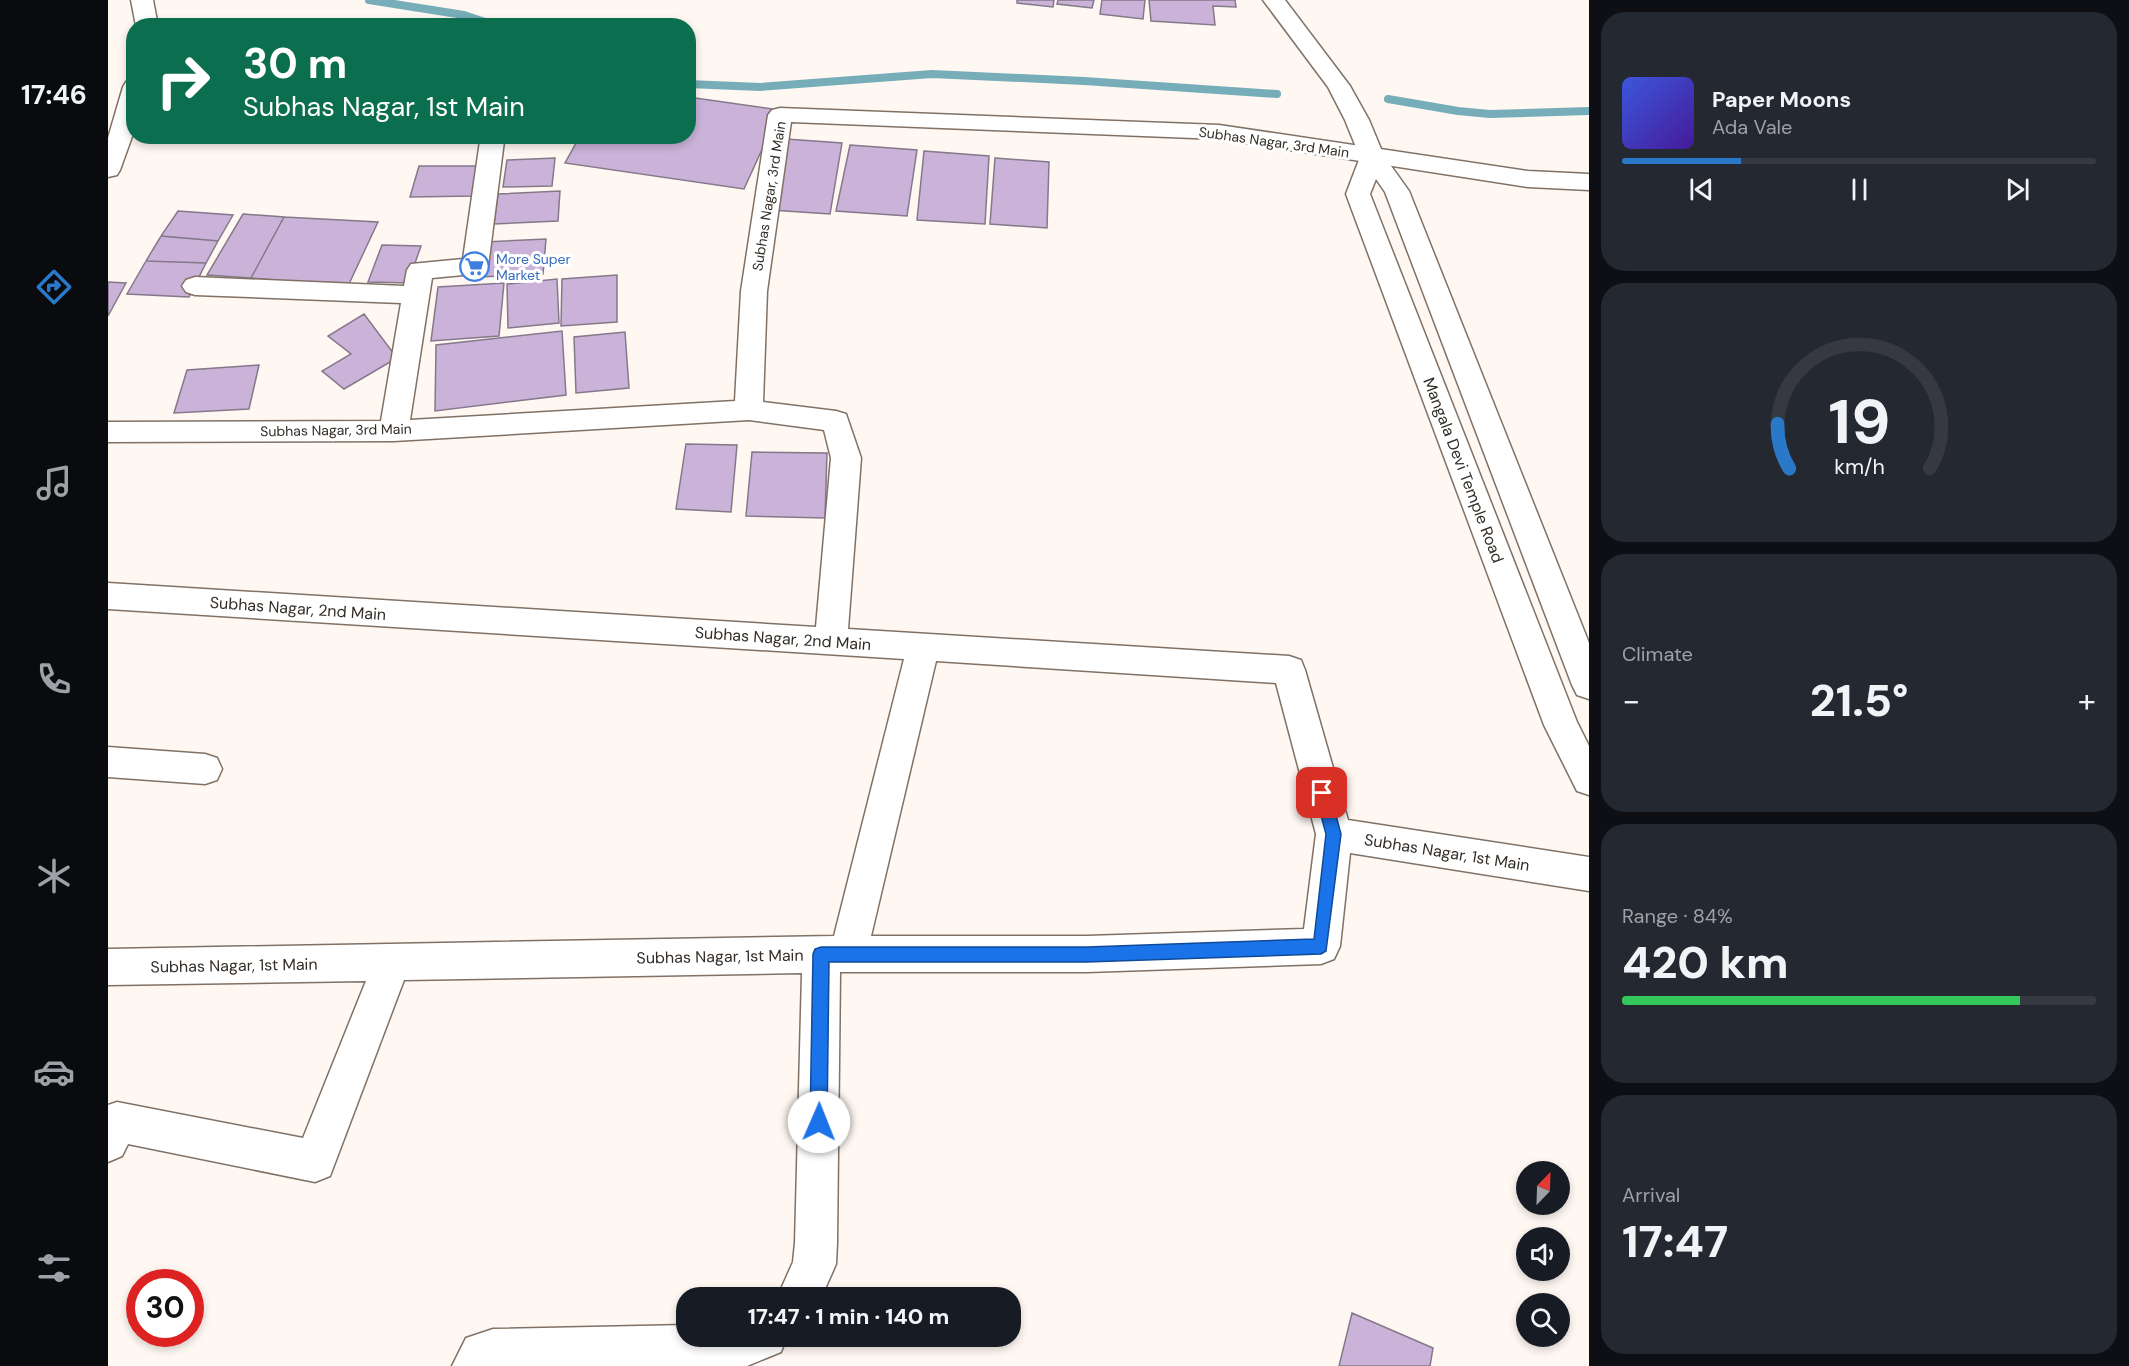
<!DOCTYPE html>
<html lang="en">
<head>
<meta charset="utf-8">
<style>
	:root { --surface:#171b24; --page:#242831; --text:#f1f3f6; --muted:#9ea1a6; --line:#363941; --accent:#2979c8 }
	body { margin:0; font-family:"DM Sans",sans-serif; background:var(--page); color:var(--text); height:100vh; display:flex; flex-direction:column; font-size:22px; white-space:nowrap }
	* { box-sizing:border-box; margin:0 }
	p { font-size:20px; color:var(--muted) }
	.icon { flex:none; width:33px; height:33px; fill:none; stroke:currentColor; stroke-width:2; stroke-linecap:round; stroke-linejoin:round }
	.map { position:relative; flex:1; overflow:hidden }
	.sheet { display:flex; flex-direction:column; gap:12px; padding:12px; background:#0d0f14; width:540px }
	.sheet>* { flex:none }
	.hud { position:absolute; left:18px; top:18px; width:570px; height:126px; border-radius:24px; box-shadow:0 3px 9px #0003; background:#0b6e4f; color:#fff; overflow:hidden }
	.needle { width:39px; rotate:23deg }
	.tools { position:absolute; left:1408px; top:1161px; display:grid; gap:12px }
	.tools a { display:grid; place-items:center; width:54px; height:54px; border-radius:50%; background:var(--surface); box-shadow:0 3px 9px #0003; font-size:30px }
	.speed { position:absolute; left:18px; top:1269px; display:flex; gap:12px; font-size:30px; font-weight:700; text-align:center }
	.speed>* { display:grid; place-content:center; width:78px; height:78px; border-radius:50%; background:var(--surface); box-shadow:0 3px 9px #0003; line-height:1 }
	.speed .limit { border:9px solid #d22; background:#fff; color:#111 }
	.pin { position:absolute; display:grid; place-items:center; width:51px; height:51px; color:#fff; margin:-26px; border-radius:12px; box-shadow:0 3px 9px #0006 }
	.me { position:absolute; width:66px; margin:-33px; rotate:1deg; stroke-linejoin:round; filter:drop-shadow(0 0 4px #0008) }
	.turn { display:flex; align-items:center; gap:21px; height:126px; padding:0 18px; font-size:27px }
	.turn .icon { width:78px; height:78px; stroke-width:2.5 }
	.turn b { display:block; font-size:42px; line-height:51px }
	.big { font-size:45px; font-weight:800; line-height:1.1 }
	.sheet .card { flex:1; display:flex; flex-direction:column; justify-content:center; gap:9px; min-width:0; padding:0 21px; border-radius:24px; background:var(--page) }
	.sheet .dial { align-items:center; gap:0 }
	.dial svg { height:156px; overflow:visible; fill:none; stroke:var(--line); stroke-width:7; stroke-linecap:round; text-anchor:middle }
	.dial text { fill:var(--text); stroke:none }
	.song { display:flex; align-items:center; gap:18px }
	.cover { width:72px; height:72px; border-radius:9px; background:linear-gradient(135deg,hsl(230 70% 55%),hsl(260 70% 35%)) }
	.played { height:6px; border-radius:3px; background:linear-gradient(90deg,var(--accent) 25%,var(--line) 25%) }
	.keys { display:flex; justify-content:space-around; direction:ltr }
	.heat { display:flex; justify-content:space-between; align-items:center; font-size:33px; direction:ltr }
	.charge { height:9px; border-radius:4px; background:linear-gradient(90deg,#34c759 84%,var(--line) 0) }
	.trip { position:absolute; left:568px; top:1287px; width:345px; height:60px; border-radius:24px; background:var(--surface); box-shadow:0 3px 9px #0003; font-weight:800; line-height:60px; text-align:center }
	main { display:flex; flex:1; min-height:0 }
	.menu { display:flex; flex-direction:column; width:108px; justify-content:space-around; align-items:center; background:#090b0e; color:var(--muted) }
	.menu .icon { width:42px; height:42px }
	.menu .on { color:var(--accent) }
	.menu b { font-size:27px; color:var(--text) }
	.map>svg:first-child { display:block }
</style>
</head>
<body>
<main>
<nav class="menu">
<b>17:46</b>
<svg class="icon on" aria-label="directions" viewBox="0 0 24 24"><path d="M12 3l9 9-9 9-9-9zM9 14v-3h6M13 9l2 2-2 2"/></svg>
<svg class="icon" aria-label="music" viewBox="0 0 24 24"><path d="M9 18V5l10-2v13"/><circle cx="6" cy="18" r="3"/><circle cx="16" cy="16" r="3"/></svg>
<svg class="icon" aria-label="phone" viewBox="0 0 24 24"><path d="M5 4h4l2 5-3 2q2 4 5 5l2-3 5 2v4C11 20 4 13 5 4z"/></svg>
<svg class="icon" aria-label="climate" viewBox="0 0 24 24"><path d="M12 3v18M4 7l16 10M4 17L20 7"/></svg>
<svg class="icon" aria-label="car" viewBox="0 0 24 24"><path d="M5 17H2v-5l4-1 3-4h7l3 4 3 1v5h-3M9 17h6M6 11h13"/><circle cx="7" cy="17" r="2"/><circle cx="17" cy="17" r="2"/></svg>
<svg class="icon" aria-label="filters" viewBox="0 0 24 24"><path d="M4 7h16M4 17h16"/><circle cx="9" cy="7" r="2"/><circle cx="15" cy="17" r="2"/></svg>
</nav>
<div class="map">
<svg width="1481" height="1366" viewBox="0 0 1481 1366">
	<rect width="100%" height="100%" fill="#fef7f2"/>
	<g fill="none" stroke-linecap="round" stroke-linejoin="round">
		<path stroke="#76adb9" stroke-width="8" d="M261,0L356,15L389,26
			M580,84L652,87L824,74L976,81L1169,94
			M1280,99L1350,111L1382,114L1481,111"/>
	</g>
	<path fill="#cbb2d9" stroke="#837989" stroke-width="1.5" d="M909,0H946L945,7L909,3Z
		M950,0H986L984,8L949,4Z
		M994,0H1037L1035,19L992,14Z
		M1041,0H1127L1128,7L1105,6L1107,25L1043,21Z
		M580,97L672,110L636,189L457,163L472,136H580Z
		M678,139L734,143L722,214L663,210Z
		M742,145L809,150L799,216L728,211Z
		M816,151L881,156L877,224L809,220Z
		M447,158L444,186L395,187L399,160Z
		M887,158L941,162L939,228L882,224Z
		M311,166H375L368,196L302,197Z
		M452,191L450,221L386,224L390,194Z
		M70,211L125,215L110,241L53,236Z
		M135,214L176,217L143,278L99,275Z
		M176,217L270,222L240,286L143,278Z
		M53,236L110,241L98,263L38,261Z
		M438,239L435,274L373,277L377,242Z
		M274,245L313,246L300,283L260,282Z
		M38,261L98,263L81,297L19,294Z
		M509,275V322L453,326L454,279Z
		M449,279L451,323L400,328L399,284Z
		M0,282L18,283L0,316Z
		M396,283L391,336L323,341L330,287Z
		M256,314L289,358L236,389L214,371L243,354L220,336Z
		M454,331L458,395L327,411L328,345Z
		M517,332L521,388L468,393L466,337Z
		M151,365L141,409L66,413L79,370Z
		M578,444L629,445L623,512L568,509Z
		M644,452L719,453L717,518L638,516Z
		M1244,1313L1325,1348L1322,1366H1231Z"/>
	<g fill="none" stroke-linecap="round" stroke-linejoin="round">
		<defs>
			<path id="minor" d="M23,0H45L50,26H28Z
				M26,80V131L12,170L9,175L0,177V138L15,87L18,82Z
				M672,108L1111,125L1420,171L1481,174V190L1420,187L1111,139L683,122L659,291L655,402L728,411L738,414L753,458L740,629L1181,656L1193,660L1197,670L1240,820L1481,857V891L1242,853L1232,946L1226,959L1213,964L979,972H732L729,1243L728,1264L713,1298H669L685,1262L687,1243L694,973L296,980L222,1176L207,1182L20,1144L14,1156L0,1162V1105L9,1102L195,1138L258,981L0,985V949L726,936L796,659L0,609V583L708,627L723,458L716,430L641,420L286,441L0,442V422L273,421L293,303L87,295L78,292L74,286L78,280L87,277L296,286L299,270L303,264L355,259L372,141L375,136H393L396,141L380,267L376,273L324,278L302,420L627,401L633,291L660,115L664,110ZM828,661L1168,683L1208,834L1196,929L979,936H763Z
				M0,747L97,754L109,758L114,769L109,780L97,784L0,777Z
				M579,1325V1336H679L673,1352L639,1366H344L358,1338L385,1329Z"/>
			<path id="major" d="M1155,0H1177L1242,86L1261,120L1276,156L1301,191L1481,643V699L1469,695L1464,685L1277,192L1268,179L1262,194L1469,722L1481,746V795L1469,791L1436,725L1238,194L1252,157L1237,120L1220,87Z"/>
		</defs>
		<use href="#minor" stroke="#807164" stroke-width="3"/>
		<use href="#major" stroke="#807164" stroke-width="3"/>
		<use href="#minor" fill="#fff" fill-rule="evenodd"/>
		<use href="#major" fill="#fff" fill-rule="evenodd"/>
	</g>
	<path fill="#1a73e8" stroke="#114b97" stroke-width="1.5" d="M1214,787L1220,789L1222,793L1233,834L1218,951L1213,954L979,962H721L719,1122L716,1128L711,1131L705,1128L702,1122L705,954L707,949L713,947H979L1206,939L1218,834L1207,793L1209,789Z"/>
	<defs>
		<symbol id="supermarket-ring" viewBox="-11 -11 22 22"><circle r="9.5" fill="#fff" stroke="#3f7fe0" stroke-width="1.5"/><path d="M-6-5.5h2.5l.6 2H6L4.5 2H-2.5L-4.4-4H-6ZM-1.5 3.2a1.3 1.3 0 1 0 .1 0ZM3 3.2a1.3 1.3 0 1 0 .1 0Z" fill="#3f7fe0"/></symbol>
	</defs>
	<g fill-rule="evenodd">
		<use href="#supermarket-ring" x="350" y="250" width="33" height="33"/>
	</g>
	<g text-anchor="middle" stroke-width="6" stroke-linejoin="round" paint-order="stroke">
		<g font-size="14" fill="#332d27" stroke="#fff">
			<text transform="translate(1166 142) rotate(8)" y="5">Subhas Nagar, 3rd Main</text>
			<text transform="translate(661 196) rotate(-81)" y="5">Subhas Nagar, 3rd Main</text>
			<text transform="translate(228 430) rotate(-1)" y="5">Subhas Nagar, 3rd Main</text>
		</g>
		<g font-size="14" fill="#366cbe" stroke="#fff" text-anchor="start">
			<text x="388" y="264">More Super<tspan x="388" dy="16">Market</tspan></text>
		</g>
		<g font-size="16" fill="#332d27" stroke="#fff">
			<text transform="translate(1356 470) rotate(69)" y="6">Mangala Devi Temple Road</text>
			<text transform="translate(190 608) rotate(4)" y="6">Subhas Nagar, 2nd Main</text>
			<text transform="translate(675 638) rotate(4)" y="6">Subhas Nagar, 2nd Main</text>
			<text transform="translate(1339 852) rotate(9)" y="6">Subhas Nagar, 1st Main</text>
			<text transform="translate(612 956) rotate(-1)" y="6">Subhas Nagar, 1st Main</text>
			<text transform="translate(126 965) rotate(-1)" y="6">Subhas Nagar, 1st Main</text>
		</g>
	</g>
</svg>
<div class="tools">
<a><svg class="needle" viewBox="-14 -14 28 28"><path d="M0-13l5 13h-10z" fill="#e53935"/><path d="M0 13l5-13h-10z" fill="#9ea1a6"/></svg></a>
<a><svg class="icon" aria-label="sound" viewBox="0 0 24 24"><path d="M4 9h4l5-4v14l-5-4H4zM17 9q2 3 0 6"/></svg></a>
<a><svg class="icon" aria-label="search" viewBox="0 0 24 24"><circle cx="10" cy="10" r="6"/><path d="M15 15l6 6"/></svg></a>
</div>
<div class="speed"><div class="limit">30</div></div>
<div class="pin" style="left:1214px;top:793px;background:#d93025"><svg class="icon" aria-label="arrive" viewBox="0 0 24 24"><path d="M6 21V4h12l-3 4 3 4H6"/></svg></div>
<svg class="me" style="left:711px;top:1122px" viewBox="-20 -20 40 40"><circle r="19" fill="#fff"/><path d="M0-13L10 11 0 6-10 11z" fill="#1a73e8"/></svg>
<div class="trip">17:47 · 1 min · 140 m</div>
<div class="hud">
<div class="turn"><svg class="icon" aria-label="right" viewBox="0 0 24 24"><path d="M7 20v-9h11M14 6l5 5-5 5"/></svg><div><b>30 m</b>Subhas Nagar, 1st Main</div></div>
</div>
</div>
<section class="sheet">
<div class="card">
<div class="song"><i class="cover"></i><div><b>Paper Moons</b><p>Ada Vale</p></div></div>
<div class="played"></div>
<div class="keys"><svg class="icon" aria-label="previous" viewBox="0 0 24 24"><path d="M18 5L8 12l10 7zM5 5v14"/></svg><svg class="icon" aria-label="pause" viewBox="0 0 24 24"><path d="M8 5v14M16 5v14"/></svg><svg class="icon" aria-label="next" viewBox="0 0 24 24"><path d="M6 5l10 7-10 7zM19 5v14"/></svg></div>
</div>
<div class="card dial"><svg viewBox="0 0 100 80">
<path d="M14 69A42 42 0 1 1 86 69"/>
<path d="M14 69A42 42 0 0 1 8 46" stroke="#2979c8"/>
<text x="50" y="56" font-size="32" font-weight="700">19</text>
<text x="50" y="72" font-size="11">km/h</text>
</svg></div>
<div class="card"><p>Climate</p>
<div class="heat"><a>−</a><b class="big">21.5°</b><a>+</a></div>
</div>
<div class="card"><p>Range · 84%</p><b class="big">420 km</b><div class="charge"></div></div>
<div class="card"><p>Arrival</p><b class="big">17:47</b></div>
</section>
</main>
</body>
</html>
